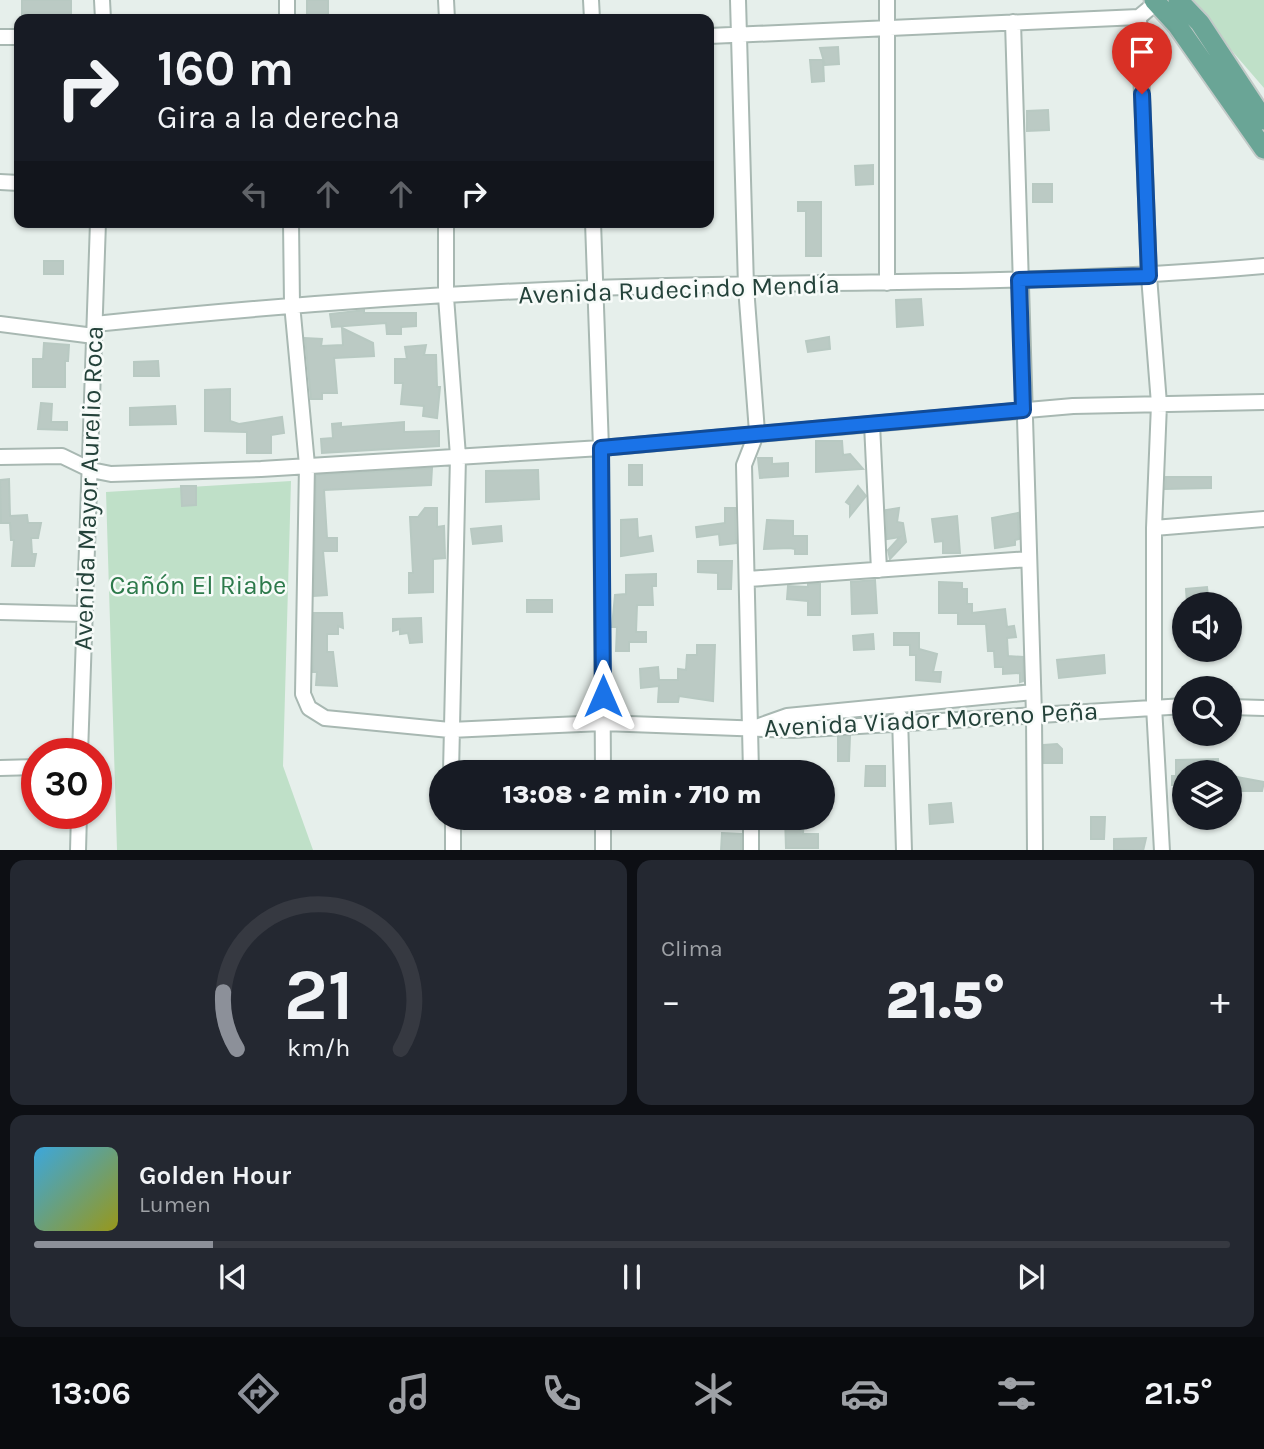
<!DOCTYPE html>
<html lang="es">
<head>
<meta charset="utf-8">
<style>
	:root { --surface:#171b24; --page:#242831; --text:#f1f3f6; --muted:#9ea1a6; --line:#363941; --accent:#8c9099 }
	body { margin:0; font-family:Karla,sans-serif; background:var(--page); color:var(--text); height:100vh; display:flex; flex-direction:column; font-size:26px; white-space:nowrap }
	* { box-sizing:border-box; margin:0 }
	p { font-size:23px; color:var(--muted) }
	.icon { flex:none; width:38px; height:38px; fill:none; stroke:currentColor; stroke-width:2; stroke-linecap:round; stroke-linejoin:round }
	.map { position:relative; height:850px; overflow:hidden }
	.details { display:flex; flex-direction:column; gap:10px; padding:10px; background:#0d0f14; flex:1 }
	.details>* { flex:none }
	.banner { position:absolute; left:14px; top:14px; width:700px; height:214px; border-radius:14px; box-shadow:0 2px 5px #0004; background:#171b24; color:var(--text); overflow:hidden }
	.fabs { position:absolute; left:1172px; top:592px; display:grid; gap:14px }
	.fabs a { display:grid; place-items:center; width:70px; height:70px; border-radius:50%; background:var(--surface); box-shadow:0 2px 5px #0004; font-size:35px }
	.speed { position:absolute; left:21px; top:738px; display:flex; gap:14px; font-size:35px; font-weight:700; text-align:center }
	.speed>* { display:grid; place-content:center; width:91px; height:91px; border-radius:50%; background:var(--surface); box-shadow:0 2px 5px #0004; line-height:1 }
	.speed .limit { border:10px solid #d22; background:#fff; color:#111 }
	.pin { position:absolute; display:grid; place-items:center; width:60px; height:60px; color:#fff; margin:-72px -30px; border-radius:50% 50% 50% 0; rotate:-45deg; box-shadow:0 0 7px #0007 }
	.pin .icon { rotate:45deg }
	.me { position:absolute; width:77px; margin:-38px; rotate:0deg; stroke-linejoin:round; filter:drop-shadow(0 0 5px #0008) }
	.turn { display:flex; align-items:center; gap:24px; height:147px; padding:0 28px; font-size:32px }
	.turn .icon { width:91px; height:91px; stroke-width:2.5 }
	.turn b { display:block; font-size:49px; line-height:60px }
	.lanes { display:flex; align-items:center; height:66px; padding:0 28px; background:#0003; justify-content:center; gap:35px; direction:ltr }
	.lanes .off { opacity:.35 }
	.big { font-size:52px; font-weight:800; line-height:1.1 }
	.details .card { flex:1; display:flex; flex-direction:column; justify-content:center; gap:10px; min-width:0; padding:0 24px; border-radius:14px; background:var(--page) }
	.details .dial { align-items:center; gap:0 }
	.dial svg { height:182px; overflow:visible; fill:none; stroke:var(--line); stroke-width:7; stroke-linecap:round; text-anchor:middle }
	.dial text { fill:var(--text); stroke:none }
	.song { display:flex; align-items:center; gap:21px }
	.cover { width:84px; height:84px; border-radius:10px; background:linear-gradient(135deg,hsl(200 70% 55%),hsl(60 70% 35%)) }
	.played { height:7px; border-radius:4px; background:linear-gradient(90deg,var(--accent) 15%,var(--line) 15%) }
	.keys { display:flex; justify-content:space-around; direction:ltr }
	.heat { display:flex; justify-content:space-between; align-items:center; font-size:38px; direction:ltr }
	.details .tiles { flex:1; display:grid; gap:10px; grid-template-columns:1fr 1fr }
	.card:last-child { grid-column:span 2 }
	.trip { position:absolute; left:429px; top:760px; width:406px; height:70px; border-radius:35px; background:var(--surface); box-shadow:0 2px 5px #0004; font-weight:800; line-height:70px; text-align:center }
	.tab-bar { display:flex; height:112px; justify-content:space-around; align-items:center; background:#090b0e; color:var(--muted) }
	.tab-bar .icon { width:49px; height:49px }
	.tab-bar .current { color:var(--accent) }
	.tab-bar b { font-size:32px; color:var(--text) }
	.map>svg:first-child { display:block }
</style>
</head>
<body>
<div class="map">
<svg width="1264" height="851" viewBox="0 0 1264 851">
	<rect width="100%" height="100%" fill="#e6efeb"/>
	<path fill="#bfe0c8" d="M1188,0H1264V88L1194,7Z
		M291,481L283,766L313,850H117L106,492Z"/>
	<path fill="#bbcac4" stroke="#b8c9c2" stroke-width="2" d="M22,0H71V19H22Z
		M307,0H328V19H307Z
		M838,47L839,64L825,65L820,48Z
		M810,60H823L824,81L812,82Z
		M1048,110L1049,130L1027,131V111Z
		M873,165V184L856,185L855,166Z
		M1033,184H1052V202H1033Z
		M798,202H821V256H806V211H798Z
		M44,261H63V274H44Z
		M921,299L923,325L897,327L896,300Z
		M364,310V313H416V326L401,327V334H387L386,323L332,327L330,314Z
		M342,328L373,343L374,356L334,358L337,393H322V399H311L305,338L322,339L321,346L343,345Z
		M829,337L830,349L808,352L806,341Z
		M44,343L69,345L68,361H65V387H33V359H43Z
		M426,345L424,355H436L437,387H440L437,418L423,416L424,406L401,404L403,383H395V359H407L405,347Z
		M158,361L159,376H134V362Z
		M230,389V421L239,424L282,417L284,433L271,435V453H247V432L205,431V390Z
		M41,403L52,404L51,422H67V430L38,429Z
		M175,406L176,424L130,425V408Z
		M404,422V432L439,431V446L322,453L321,439L333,438L332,424L341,423V427Z
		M816,441H842L843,455L850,454L863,469L816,472Z
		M758,458H772V464L788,463V476L760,478Z
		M629,465H642V485H629Z
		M432,468L431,485L324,490L327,538H337V551H323L327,595L314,596L316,475Z
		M538,470L539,499L486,502V471Z
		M1166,477H1211V488L1165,489Z
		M9,479L10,516L27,515L28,523H41L38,538H31L32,554H36L34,566H12L14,540H11L10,523H1L0,480Z
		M181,486H196V505L182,506Z
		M858,486L866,496L850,516V505L846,502Z
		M425,508H437V527L444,526L445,558L433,559V592L409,593V573H413L410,517H418Z
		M725,508H735L736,543L720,545L719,534L697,537L696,527L725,523Z
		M899,508L897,522L903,523L906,542L890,559L888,550L900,537L887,539L886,510Z
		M1018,513L1019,539L1015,540V545L995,548L992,518Z
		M957,516L960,553H943V541L935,542L932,519Z
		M637,519L638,538L651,536L653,551L621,556V520Z
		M767,520L793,521V536H807V554H795V549L790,548L764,549Z
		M501,526L502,541L473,544L471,529Z
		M698,561H732L731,589H718V573L698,572Z
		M656,574V586H652L653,605H637L636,632H646V642H629V651H616L617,627H612L615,595L626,594V575Z
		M875,580L877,613L852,614L851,582Z
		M939,582L962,583V589H967V604H972V613L1005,609L1007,627L1014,626L1016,637L1007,638L1008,656L1023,657V681L1020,682V673L1003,674V667H995L994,651H988L986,624H958V613H939Z
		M808,584H820V615H808V601L787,599L788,586L808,587Z
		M1207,587L1209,604H1187L1186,589Z
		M527,600H552V612H527Z
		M314,613H342L343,628L338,626V634H327V652H333L337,686L316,685L317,672H313Z
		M421,618L422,642L410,643L408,633L400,634V629L393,631V619Z
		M894,633H919V649L937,654L933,672H941L940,682L916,680V655H910V645H894Z
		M873,634L874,649L854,650L853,636Z
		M697,645H715L713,701L679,696L678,702H658L659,686L641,688L640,669L658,667L659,680H678V669L686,670L687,655H697Z
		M1104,655L1105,673L1059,678L1057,660Z
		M850,736L849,761H838V737Z
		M1057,744L1062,749V763H1044V745Z
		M1218,759L1219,770L1185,772V785H1172V776H1176V760Z
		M866,766H885V786H865Z
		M1237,777L1264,782L1262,791H1234Z
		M951,803L953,822L930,824L929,805Z
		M785,817H804L803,834H818V848H786Z
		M1091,817H1105L1104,839H1091Z
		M722,833L741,834V851H721Z
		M1146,838L1143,851L1114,850V839Z"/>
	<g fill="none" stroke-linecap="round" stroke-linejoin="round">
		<defs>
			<path id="minor" d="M102,0L103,19
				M287,0V19
				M446,0L447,19
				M591,0L592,19
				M738,0L746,287L757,432L744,465L751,772
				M887,0V283
				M1139,17L1149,276L1159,404L1154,528V706L1162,851
				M1013,22L1034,715L1035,851
				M709,36L1139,17L1157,2
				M0,37H19
				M0,182L19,183
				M291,222L292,304L307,465L303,694L309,708L325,718L450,730L603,723L794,730L1185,706
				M446,222V297L458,456L451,772
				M593,222L601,448L603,772
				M0,324L94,336
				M95,324C261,307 427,294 593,288C817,280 1041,286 1264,266
				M872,424L879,570
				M0,457L62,456L91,470L111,474L261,469L601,448L1073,406L1264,402
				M1154,528L1264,519
				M748,579L1029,559
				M0,612L83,614
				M1230,707L1264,708
				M900,717L904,851
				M759,726L787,716L1033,692
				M80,754L98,222
				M0,768L37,767
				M453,817V851
				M603,817V851
				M78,851L79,814
				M751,851V817"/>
			<path id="major" d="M1154,0L1177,25L1264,149
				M1178,0L1200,23L1264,120"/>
		</defs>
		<use href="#minor" stroke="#a8b8b2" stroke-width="18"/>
		<use href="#major" stroke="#c2cac8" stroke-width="23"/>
		<use href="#minor" stroke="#fff" stroke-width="14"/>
		<use href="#major" stroke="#6aa596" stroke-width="19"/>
	</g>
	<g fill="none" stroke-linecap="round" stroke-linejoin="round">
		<defs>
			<path id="route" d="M603,696L601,448L1023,410L1019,280L1149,276L1142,94"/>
		</defs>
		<use href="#route" stroke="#114b97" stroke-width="18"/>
		<use href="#route" stroke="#1a73e8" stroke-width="12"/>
	</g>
	<g text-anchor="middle" stroke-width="5" stroke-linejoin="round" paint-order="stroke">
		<g font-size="26" fill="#24423a" stroke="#f7fbf9">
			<text transform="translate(679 289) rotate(-2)" y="9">Avenida Rudecindo Mendía</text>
			<text transform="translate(88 488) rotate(-88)" y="9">Avenida Mayor Aurelio Roca</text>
			<text transform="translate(931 719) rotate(-3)" y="9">Avenida Viador Moreno Peña</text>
		</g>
		<g font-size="26" fill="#2d7a4b" stroke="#f7fbf9">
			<text x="198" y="594">Cañón El Riabe</text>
		</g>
	</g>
</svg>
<div class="fabs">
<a><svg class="icon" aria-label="sound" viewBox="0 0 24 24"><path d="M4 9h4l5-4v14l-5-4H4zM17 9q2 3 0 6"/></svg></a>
<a><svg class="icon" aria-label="search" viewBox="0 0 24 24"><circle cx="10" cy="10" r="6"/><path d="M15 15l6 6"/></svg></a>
<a><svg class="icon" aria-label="layers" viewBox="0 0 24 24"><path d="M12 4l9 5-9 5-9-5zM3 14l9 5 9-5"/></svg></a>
</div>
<div class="speed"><div class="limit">30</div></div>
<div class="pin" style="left:1142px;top:94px;background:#d93025"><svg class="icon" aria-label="arrive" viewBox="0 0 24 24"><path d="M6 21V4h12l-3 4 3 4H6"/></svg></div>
<svg class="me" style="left:603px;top:696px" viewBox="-20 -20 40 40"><path d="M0-17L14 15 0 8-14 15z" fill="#1a73e8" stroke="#fff" stroke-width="4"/></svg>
<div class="trip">13:08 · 2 min · 710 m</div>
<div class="banner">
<div class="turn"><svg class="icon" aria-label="right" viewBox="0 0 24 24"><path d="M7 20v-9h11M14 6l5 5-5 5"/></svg><div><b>160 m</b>Gira a la derecha</div></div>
<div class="lanes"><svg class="icon off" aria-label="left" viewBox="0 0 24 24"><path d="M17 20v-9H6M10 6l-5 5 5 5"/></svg><svg class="icon off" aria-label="ahead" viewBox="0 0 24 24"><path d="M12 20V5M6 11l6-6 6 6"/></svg><svg class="icon off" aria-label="ahead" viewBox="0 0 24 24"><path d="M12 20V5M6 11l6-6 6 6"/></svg><svg class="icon" aria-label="right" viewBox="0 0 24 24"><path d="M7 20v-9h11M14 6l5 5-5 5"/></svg></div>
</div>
</div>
<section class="details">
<div class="tiles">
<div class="card dial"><svg viewBox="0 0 100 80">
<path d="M14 69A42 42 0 1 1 86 69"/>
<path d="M14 69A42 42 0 0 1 8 44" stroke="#8c9099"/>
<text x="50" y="56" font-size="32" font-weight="700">21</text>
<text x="50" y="72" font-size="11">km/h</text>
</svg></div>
<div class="card"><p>Clima</p>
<div class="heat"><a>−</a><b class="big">21.5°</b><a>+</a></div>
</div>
<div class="card">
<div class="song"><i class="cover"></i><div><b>Golden Hour</b><p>Lumen</p></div></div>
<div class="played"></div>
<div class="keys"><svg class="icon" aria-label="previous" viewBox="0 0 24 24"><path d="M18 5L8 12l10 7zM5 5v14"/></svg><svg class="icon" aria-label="pause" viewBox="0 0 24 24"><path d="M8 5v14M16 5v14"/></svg><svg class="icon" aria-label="next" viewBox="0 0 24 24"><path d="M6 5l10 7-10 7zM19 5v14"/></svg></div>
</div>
</div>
</section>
<nav class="tab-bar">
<b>13:06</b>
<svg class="icon current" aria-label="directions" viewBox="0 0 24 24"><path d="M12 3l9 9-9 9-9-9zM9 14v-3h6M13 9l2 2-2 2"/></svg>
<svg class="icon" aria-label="music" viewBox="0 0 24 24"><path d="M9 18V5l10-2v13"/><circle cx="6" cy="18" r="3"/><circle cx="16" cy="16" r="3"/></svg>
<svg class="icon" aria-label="phone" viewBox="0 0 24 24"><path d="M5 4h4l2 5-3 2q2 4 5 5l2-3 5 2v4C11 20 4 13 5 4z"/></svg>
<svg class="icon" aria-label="climate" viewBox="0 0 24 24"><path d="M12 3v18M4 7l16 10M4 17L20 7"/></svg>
<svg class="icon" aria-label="car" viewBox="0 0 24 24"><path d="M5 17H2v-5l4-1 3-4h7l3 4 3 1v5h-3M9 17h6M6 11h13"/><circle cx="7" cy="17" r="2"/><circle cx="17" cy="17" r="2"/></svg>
<svg class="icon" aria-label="filters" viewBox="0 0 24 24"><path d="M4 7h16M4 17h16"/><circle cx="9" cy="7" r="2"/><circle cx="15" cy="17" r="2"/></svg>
<b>21.5°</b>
</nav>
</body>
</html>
